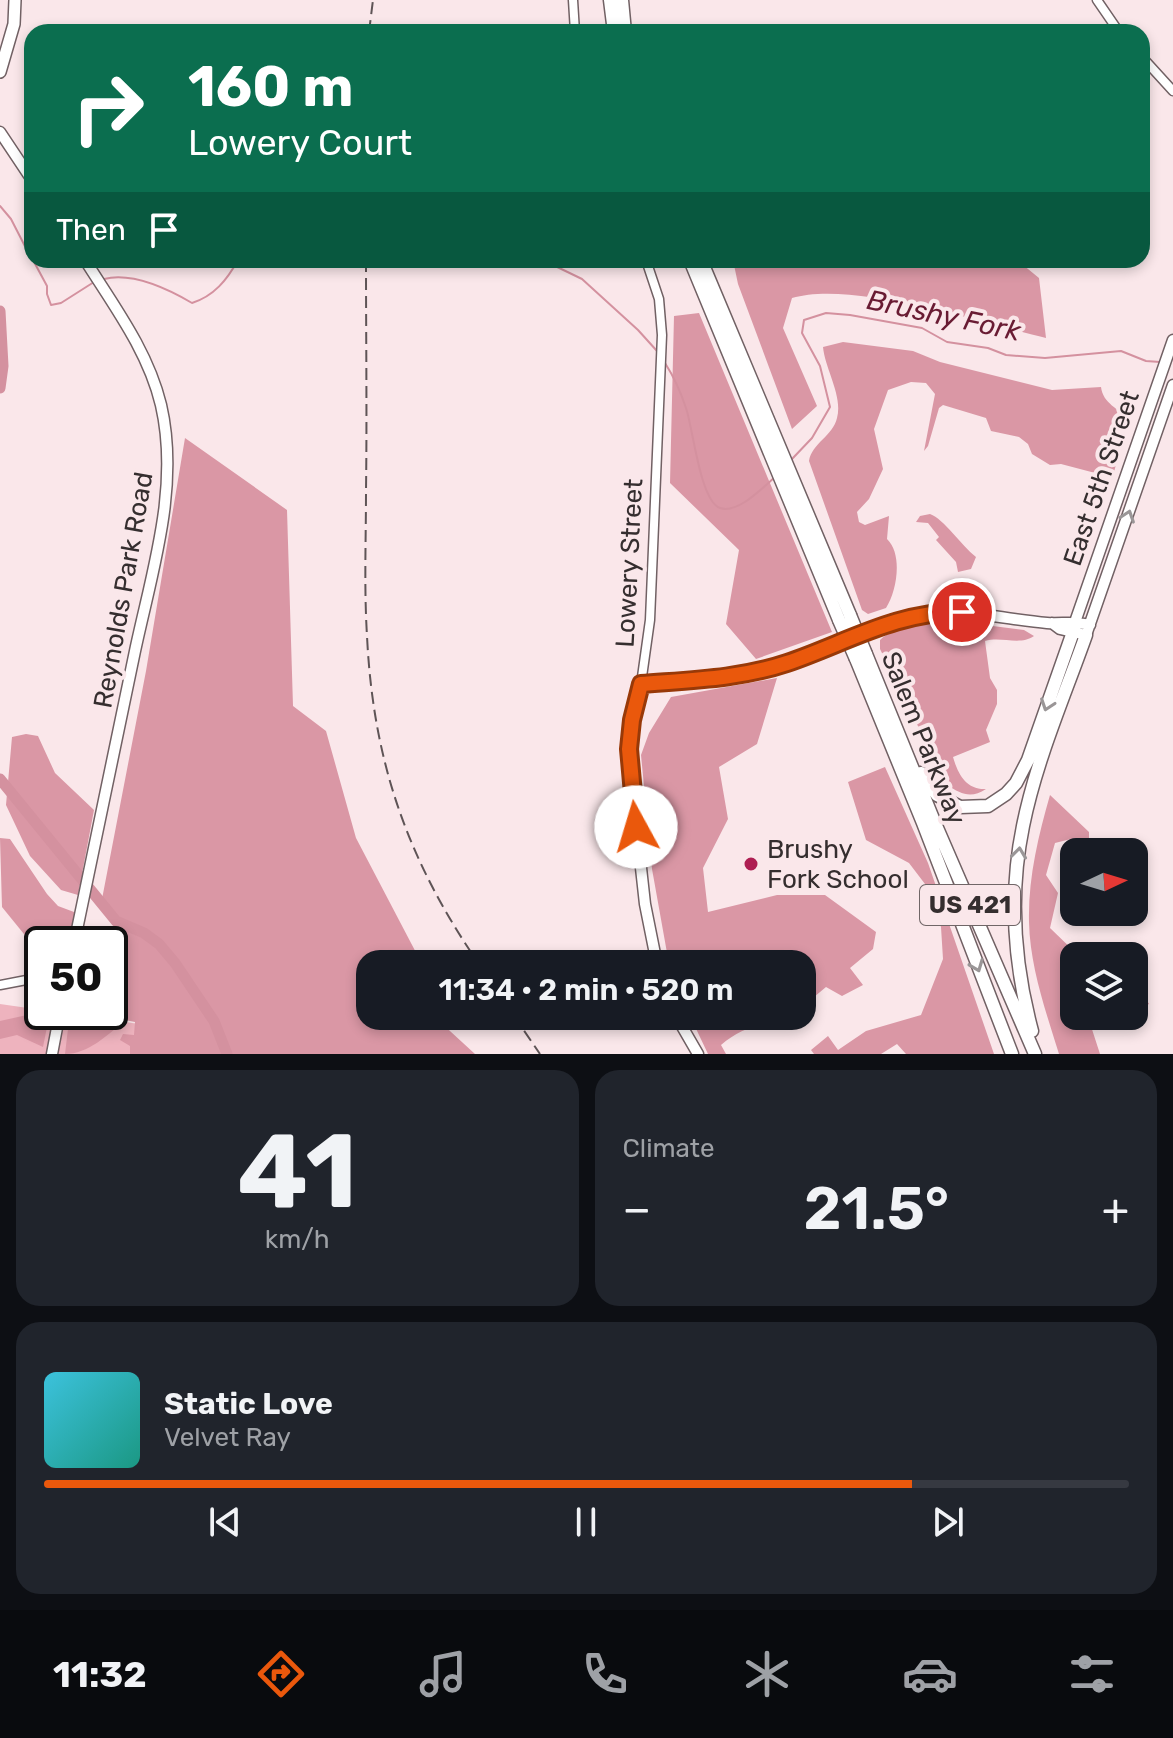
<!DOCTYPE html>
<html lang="en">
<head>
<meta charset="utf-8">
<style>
	:root { --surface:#171b24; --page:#20242c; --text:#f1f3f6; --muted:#9ea1a6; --line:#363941; --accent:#ea580c }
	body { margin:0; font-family:Rubik,sans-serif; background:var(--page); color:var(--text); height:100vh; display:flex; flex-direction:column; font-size:30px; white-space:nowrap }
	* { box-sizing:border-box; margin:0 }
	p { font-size:26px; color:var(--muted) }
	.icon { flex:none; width:44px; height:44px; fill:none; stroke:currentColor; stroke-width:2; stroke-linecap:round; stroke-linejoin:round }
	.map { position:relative; height:1054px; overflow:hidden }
	.side { display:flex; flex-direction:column; gap:16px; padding:16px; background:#0d0f14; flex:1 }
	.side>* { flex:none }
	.banner { position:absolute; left:24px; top:24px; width:1126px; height:244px; border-radius:24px; box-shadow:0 4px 12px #0003; background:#0b6e4f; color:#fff; overflow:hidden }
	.needle { width:52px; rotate:86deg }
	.controls { position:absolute; left:1060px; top:838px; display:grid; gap:16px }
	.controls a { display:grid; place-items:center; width:88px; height:88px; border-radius:16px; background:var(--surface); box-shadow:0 4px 12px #0003; font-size:40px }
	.speed { position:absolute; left:24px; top:926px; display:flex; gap:16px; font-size:40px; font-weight:700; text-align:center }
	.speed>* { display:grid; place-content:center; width:104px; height:104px; border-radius:50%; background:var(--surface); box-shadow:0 4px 12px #0003; line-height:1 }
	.speed .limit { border:4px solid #111; border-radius:12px; background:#fff; color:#111 }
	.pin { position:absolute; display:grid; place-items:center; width:68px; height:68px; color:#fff; margin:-34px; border:4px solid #fff; border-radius:50%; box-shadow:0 2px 8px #0007 }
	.me { position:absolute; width:88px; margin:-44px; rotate:354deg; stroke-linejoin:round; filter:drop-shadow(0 0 6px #0008) }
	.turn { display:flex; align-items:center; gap:28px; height:168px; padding:0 32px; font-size:36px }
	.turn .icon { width:104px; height:104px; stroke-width:2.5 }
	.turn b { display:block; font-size:56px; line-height:68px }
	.then { display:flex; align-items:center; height:76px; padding:0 32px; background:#0003; gap:16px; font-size:30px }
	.big { font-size:60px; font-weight:600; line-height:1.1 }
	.side .card { flex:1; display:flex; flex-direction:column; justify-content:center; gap:12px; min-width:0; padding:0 28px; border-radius:24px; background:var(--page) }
	.side .dial { align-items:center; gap:0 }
	.dial b { font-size:104px; line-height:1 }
	.song { display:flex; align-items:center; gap:24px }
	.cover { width:96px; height:96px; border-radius:12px; background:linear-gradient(135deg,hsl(190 70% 55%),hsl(170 70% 35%)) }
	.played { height:8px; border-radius:4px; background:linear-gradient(90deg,var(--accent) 80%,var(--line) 80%) }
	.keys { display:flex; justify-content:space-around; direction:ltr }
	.heat { display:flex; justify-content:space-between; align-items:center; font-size:44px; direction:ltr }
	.side .tiles { flex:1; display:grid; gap:16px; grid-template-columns:1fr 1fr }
	.card:last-child { grid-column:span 2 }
	.trip { position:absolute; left:356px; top:950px; width:460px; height:80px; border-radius:24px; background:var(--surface); box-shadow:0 4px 12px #0003; font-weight:600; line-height:80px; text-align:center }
	.dock { display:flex; height:128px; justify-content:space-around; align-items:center; background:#090b0e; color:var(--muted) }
	.dock .icon { width:56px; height:56px }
	.dock .on { color:var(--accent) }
	.dock b { font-size:36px; color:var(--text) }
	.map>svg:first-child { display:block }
</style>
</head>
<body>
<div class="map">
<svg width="1173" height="1054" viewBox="0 0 1173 1054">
	<rect width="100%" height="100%" fill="#fae7ea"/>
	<path fill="#eeb3be" d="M0,1004L216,1035L228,1054H0Z"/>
	<path fill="#da97a5" d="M733,260H1017L1039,278L1046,338C984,323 851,280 792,298L783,328L817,406L792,429L738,284Z
		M699,313L832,632L756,659L726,624L739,550L670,483L674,316Z
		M843,342L913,351L940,362L1052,390L1101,387C1103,404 1119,408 1128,420L1114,472L1099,474L1061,464L1050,465L1032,454L1028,444L1019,437L991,431L986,418L943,405L939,408L928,446L924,451L935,394L926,383L911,382L888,390L874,429L883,469L869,499L857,512L859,522L865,525L889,516L887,539C903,554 897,591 886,608L868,614L862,610L809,461C812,443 833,436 837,418C843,396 825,369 823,347Z
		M185,438L287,510L293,706L326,731L356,838L422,964H370V1016H438V1020L475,1054H130V1046L120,1040L123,1034L134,1035L135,1022L125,1020C108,1035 88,1054 65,1054L70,1012H110V944H93L97,938L114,927L102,899L146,671Z
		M930,514C944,519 961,545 976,557L971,569L958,572L956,562L936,540L939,537L928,523L916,522L920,516Z
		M946,620L1024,630L1034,636C1020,646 1001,636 985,641L990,678L997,690V704L986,730L990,742L953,757C958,774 966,790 986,789C971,799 961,794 947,785L880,649V640C896,625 924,621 946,620Z
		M777,678L757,744L719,767L728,819L703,868L708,912L777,895H825L876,932L873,949L850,968L863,985L842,996L826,987L802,1007V964H669L652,869L641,755L649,733L671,697Z
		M26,734L38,736L55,773L94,810L78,895L61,890L30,856L6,805L12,737Z
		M885,767L928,863L994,1054H906L897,1044L881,1054H814L811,1050L828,1036L838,1050L866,1031L921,1015L943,959L941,927L925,884L909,863L866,840L848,782Z
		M1050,795L1089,832V852H1082L1071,839L1055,843L1046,875L1058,893L1050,928L1079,956H1074V1016H1134V999L1149,1003L1141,1019L1088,1017L1100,1054H1059C1046,1012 1030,967 1029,922C1028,879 1038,837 1050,795Z
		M0,838L10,839L47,894L58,906L74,912L75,917L68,944H42V947L28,939L2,907Z
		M42,991V1012H50L43,1047L17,1035L0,1039V1021L36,1013Z
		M690,1016H792L783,1024C758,1023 740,1029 721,1045L726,1054H708Z"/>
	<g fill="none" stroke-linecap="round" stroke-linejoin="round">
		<path stroke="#d4919f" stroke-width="2" d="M0,206L11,219L31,258
			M33,260L47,286V294L51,305L61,303L94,282
			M528,260L551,264L582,279L638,330L657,351
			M104,279C132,272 168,289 192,303C214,296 227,280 238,260
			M0,323L2,319
			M665,363C674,377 681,393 686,408C693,428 700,501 720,508C738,514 762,488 774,478
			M792,459L812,438L830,407L820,366L802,333L804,320L826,313L850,315L922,328L947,342L988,348L1006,355L1045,358L1121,351L1146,361L1160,362"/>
		<path stroke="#d4919f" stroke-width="11" d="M0,311L3,366L0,388
			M0,779L116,921L144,933L159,944L175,963L214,1021L227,1054"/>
		<defs>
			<path id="tertiary" d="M573,0L575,32
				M1097,0L1119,32
				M1142,57L1173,91
				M641,684L650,620L662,335L659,299L646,260
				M0,985L42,977"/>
			<path id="secondary" d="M0,132L32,180
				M1052,623L1060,629L1086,635L1173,385
				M1074,625L1173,340
				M74,944C95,847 115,749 135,651C152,571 180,487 161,405C148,351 114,306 85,260
				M657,964L645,904L629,759L630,730L641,684C691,681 740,679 787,663C829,648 869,624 913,616C959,607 1002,619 1047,623C1062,624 1075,621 1090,625
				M676,1016L698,1054
				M52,1054L60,1012"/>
			<path id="primary" d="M0,72L14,24L15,0"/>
			<path id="motorway" d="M610,0L614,32
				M622,0L625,32
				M690,260L839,620
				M701,260L850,615
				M866,654L934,821L1035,1054
				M856,659L923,823L1012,1054
				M921,773L937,795L960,807L988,806L1006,794L1016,783L1028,760L1073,632
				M1032,1031C1014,964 1009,894 1023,826C1036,761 1064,697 1086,635"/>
		</defs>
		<use href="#tertiary" stroke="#716164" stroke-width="11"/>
		<use href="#secondary" stroke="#716164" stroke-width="13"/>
		<use href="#primary" stroke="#716164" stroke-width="14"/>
		<use href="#motorway" stroke="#716164" stroke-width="15"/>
		<use href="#tertiary" stroke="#fff" stroke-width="8"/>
		<use href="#secondary" stroke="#fff" stroke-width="10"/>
		<use href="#primary" stroke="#fff" stroke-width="11"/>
		<use href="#motorway" stroke="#fff" stroke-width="12"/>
		<path stroke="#5e5456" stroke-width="2" stroke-dasharray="12 6" stroke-linecap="butt" d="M369,32L373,0
			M366,260C366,337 367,414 366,491C366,539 364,588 367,636C373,762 408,861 479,964
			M514,1016L540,1054"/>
		<defs>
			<path id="motorway-bridge" d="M850,615L866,654
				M839,620L856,659"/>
		</defs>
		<use href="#motorway-bridge" stroke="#716164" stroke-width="15" stroke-linecap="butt"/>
		<use href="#motorway-bridge" stroke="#fff" stroke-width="12"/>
	</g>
	<defs><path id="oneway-chevron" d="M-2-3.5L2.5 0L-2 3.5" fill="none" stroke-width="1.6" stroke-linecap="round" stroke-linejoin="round" transform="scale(2)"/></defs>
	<g stroke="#9a9697">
		<use href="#oneway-chevron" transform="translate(1128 516) rotate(-71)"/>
		<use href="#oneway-chevron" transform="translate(1047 705) rotate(109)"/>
		<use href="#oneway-chevron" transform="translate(1019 853) rotate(-83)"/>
		<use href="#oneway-chevron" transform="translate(977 966) rotate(69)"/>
	</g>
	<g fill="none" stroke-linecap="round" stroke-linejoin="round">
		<defs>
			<path id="route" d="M636,827L629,749L632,720L641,684C691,680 739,679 787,663C846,643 897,611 962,612"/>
		</defs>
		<use href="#route" stroke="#983908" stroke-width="20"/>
		<use href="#route" stroke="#ea580c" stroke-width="14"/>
	</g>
	<circle fill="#ae1e52" stroke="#fae7ea" stroke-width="3" cx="751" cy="864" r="8"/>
	<g text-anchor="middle" stroke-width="8" stroke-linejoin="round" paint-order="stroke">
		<rect fill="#fae7ea" stroke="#706667" stroke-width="2" x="920" y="885" width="100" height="40" rx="6"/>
		<g font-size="24" font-weight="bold" fill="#352e2f">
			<text x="970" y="913">US 421</text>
		</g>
		<g font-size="26" fill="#352e2f" stroke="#fae7ea">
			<text transform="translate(1101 478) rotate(-71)" y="9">East 5th Street</text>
			<text transform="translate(629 563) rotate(-87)" y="9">Lowery Street</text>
			<text transform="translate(123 590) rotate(-80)" y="9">Reynolds Park Road</text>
			<text transform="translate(924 738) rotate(68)" y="9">Salem Parkway</text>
		</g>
		<g font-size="26" fill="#352e2f" stroke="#fae7ea" text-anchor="start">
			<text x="767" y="858">Brushy<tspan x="767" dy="30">Fork School</tspan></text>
		</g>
		<g font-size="28" font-style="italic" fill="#691b33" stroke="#fae7ea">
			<text transform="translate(944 315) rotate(12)" y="10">Brushy Fork</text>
		</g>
	</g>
</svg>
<div class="controls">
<a><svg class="needle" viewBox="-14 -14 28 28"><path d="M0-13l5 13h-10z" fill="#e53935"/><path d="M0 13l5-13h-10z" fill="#9ea1a6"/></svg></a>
<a><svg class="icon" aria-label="layers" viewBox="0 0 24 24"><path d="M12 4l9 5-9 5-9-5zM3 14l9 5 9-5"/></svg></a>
</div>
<div class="speed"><div class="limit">50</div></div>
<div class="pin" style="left:962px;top:612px;background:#d93025"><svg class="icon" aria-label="arrive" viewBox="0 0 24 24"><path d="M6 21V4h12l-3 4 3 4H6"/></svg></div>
<svg class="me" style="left:636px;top:827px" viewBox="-20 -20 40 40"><circle r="19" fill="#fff"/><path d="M0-13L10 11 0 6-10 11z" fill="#ea580c"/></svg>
<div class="trip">11:34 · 2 min · 520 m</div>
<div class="banner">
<div class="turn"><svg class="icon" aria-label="right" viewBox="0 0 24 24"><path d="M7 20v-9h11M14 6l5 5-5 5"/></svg><div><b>160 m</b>Lowery Court</div></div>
<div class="then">Then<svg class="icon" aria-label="arrive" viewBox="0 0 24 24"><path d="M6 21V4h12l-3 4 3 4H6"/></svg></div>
</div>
</div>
<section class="side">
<div class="tiles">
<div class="card dial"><b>41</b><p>km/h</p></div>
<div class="card"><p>Climate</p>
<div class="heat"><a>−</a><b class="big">21.5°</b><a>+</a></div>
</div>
<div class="card">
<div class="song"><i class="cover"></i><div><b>Static Love</b><p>Velvet Ray</p></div></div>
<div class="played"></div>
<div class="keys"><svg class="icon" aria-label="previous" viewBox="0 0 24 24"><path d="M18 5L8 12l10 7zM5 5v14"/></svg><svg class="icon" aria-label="pause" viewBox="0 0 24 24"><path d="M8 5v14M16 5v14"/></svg><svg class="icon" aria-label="next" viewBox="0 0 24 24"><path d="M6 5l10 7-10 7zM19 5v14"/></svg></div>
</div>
</div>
</section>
<nav class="dock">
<b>11:32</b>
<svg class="icon on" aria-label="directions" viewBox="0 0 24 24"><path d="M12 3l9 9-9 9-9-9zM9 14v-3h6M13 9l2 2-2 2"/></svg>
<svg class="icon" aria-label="music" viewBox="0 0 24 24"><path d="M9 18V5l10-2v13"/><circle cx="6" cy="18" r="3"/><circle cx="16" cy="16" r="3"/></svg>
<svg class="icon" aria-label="phone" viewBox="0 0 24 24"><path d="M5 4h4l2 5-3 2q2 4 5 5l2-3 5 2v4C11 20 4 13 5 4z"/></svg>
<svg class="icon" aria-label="climate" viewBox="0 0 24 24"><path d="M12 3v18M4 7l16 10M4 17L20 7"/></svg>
<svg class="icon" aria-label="car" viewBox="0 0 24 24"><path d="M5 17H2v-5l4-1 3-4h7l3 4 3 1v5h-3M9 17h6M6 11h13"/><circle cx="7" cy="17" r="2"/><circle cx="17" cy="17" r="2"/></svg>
<svg class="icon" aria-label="filters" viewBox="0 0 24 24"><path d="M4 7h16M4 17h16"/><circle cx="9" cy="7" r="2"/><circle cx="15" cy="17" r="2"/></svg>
</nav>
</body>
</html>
